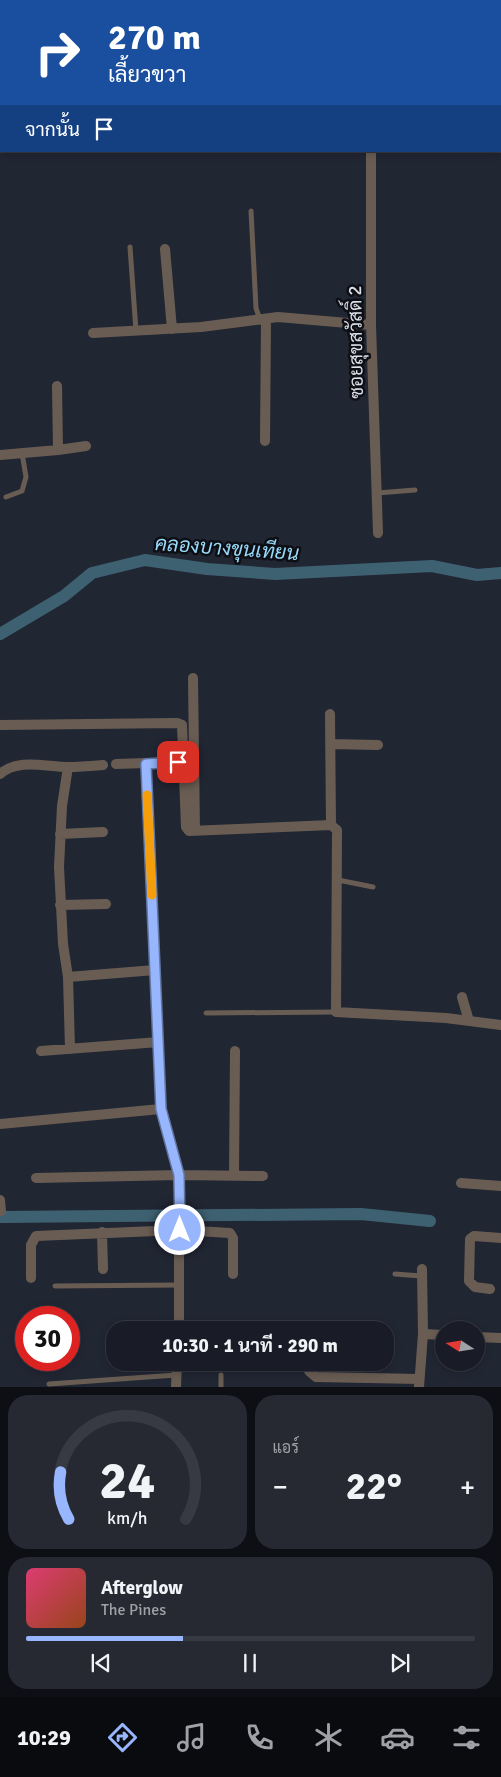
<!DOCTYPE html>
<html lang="th">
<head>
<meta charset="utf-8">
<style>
	:root { --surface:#191c26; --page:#262932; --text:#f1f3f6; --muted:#9fa1a7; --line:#373a43; --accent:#97b6fd }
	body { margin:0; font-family:Signika,Sarabun,sans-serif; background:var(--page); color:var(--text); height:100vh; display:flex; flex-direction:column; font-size:19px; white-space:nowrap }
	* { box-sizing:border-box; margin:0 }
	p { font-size:16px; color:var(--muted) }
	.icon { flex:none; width:28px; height:28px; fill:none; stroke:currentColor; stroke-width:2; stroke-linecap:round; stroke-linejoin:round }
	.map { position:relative; height:1387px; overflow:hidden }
	.side { display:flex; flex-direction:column; gap:8px; padding:8px; background:#0e0f15; flex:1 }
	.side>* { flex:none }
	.guide { position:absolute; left:0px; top:0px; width:501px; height:152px; box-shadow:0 2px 8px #0003,0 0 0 1px var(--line); background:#1a4fa0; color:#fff; overflow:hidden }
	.needle { width:32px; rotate:282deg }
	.fabs { position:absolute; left:435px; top:1321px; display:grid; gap:10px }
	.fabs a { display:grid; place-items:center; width:50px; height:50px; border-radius:50%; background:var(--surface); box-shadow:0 2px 8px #0003,0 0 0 1px var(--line); font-size:25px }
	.speed { position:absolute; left:15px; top:1306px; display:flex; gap:10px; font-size:25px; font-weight:700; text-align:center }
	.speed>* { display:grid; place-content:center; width:65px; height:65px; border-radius:50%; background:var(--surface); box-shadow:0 2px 8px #0003,0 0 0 1px var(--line); line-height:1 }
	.speed .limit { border:8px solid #d22; background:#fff; color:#111 }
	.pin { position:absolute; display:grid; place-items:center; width:42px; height:42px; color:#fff; margin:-21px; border-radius:10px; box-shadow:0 2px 8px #0006 }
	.me { position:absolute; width:55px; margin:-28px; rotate:0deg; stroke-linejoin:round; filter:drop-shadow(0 0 4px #0008) }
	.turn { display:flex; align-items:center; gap:18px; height:105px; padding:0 25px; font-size:22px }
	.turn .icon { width:65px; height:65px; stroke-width:2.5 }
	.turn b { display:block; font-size:35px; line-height:42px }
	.then { display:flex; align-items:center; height:48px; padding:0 25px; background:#0003; gap:10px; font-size:19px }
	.big { font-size:38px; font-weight:700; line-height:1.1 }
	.side .card { flex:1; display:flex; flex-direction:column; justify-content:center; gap:8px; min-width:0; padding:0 18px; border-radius:20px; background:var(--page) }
	.side .dial { align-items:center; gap:0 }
	.dial svg { height:130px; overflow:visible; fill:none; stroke:var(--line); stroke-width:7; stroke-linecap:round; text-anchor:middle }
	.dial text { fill:var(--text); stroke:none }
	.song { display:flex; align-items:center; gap:15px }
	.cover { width:60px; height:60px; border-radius:8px; background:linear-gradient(135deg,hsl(340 70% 55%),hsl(20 70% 35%)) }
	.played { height:5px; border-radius:2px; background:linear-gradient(90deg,var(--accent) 35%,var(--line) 35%) }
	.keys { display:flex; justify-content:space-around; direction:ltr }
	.heat { display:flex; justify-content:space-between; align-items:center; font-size:28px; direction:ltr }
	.side .tiles { flex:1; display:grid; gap:8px; grid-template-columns:1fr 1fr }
	.card:last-child { grid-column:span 2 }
	.trip { position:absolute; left:106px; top:1321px; width:288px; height:50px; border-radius:20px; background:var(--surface); box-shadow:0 2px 8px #0003,0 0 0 1px var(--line); font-weight:700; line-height:50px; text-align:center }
	.tab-bar { display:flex; height:80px; justify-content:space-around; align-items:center; background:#0a0b0f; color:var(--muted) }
	.tab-bar .icon { width:35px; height:35px }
	.tab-bar .current { color:var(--accent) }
	.tab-bar b { font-size:22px; color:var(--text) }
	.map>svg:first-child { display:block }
</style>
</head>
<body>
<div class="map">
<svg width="501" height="1387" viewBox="0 0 501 1387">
	<rect width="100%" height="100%" fill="#212633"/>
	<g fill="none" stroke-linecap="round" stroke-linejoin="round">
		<path stroke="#3e6172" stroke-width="12" d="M0,634L64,596L92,573L145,560L207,569L275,574L432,566L477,575L501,573
			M0,1217L361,1214L430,1221"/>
		<path stroke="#695d53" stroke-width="5" d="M251,211L256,308L260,320
			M130,247L136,331
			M377,493L415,490
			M6,497L22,491L26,477L22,453
			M338,880L373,887
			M206,1013L336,1012
			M395,1274L421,1276
			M55,1286L179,1285
			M49,1384L176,1375
			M221,1387V1375"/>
		<path stroke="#695d53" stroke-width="10" d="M358,0V1
			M495,0V1
			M500,18H501
			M500,97L501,96
			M500,104L501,119
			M0,147H1
			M371,151V325L378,533
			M165,249L172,329
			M93,333L201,327L278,317L371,325
			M265,441L266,319
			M58,450L86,446
			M0,455L58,450L57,386
			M193,678L195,831
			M330,714L331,825
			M0,725L177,723L182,725L186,827L189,831L331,825L337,830L336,1012L446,1018L501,1025
			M330,744L378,745
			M116,764L178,762
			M146,764L161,1109L179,1175V1330
			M68,767L62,806L59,867L63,944L68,977L70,1049
			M0,774C18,758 46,767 68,767C80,767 91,766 103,765
			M60,834L103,832
			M60,905L106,904
			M68,977L155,970
			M462,997L469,1021
			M41,1051L159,1042
			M0,1124L161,1109
			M234,1175L235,1051
			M36,1178L179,1175L263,1176
			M461,1183L501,1186
			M0,1200L1,1211
			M102,1232L103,1269
			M31,1278V1245L36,1236L180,1230L230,1233L233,1238V1274
			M490,1289L475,1287L469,1281L470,1239L474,1236L501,1238
			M179,1326L261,1330
			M423,1334L444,1335
			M476,1337L501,1338
			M310,1362L309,1371L316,1377L419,1379
			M176,1387L177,1362
			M419,1387L423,1334L422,1269"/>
	</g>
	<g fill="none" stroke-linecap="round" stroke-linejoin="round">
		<defs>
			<path id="route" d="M178,762L146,764L161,1109L179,1175L180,1230"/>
		</defs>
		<use href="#route" stroke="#6276a4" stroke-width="12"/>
		<use href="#route" stroke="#97b6fd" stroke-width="9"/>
		<path stroke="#f59e0b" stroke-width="9" d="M147,795L152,895"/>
	</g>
	<g text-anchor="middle" stroke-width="5" stroke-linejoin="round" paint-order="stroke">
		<g font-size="19" fill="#dbdfe8" stroke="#0d0f15">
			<text transform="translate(355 342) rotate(-91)" y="7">ซอยสุขสวัสดิ์ 2</text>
		</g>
		<g font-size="20" font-style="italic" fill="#99daf9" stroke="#0d0f15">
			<text transform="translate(227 548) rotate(4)" y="7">คลองบางขุนเทียน</text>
		</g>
	</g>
</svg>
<div class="fabs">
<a><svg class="needle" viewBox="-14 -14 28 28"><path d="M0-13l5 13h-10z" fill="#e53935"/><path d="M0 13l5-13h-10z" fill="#9fa1a7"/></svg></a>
</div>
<div class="speed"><div class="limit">30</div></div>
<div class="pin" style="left:178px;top:762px;background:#d93025"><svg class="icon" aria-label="arrive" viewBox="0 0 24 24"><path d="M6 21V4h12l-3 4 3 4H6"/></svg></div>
<svg class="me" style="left:180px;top:1230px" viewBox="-20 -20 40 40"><circle r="17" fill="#97b6fd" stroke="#fff" stroke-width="3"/><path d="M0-11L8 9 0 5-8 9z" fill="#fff"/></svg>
<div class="trip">10:30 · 1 นาที · 290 m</div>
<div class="guide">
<div class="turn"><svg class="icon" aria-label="right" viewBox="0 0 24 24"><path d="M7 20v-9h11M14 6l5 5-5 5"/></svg><div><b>270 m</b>เลี้ยวขวา</div></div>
<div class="then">จากนั้น<svg class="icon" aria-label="arrive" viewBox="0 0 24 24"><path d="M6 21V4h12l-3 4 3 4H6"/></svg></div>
</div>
</div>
<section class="side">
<div class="tiles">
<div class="card dial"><svg viewBox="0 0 100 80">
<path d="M14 69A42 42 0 1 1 86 69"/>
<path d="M14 69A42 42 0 0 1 9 40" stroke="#97b6fd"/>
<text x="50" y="56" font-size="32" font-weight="700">24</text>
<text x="50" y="72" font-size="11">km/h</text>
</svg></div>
<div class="card"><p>แอร์</p>
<div class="heat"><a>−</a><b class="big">22°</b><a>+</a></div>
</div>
<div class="card">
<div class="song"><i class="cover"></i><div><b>Afterglow</b><p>The Pines</p></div></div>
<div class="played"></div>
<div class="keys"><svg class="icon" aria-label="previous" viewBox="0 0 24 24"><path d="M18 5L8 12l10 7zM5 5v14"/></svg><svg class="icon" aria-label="pause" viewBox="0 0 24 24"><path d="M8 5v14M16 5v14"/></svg><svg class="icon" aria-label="next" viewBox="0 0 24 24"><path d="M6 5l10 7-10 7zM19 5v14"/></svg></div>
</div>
</div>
</section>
<nav class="tab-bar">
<b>10:29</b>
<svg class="icon current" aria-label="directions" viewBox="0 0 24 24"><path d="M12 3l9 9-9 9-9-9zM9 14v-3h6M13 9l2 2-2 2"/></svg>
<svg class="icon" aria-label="music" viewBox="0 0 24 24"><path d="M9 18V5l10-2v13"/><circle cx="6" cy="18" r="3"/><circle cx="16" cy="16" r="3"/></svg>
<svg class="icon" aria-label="phone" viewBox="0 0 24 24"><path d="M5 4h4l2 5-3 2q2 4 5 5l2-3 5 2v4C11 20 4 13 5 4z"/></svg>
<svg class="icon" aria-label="climate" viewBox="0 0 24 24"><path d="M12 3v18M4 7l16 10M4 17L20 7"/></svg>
<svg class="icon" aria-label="car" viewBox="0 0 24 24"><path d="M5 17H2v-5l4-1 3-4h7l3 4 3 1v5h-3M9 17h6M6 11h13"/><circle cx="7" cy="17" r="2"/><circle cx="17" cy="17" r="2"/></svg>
<svg class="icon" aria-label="filters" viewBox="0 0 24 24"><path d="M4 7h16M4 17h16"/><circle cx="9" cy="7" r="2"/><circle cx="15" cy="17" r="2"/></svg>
</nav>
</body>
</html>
